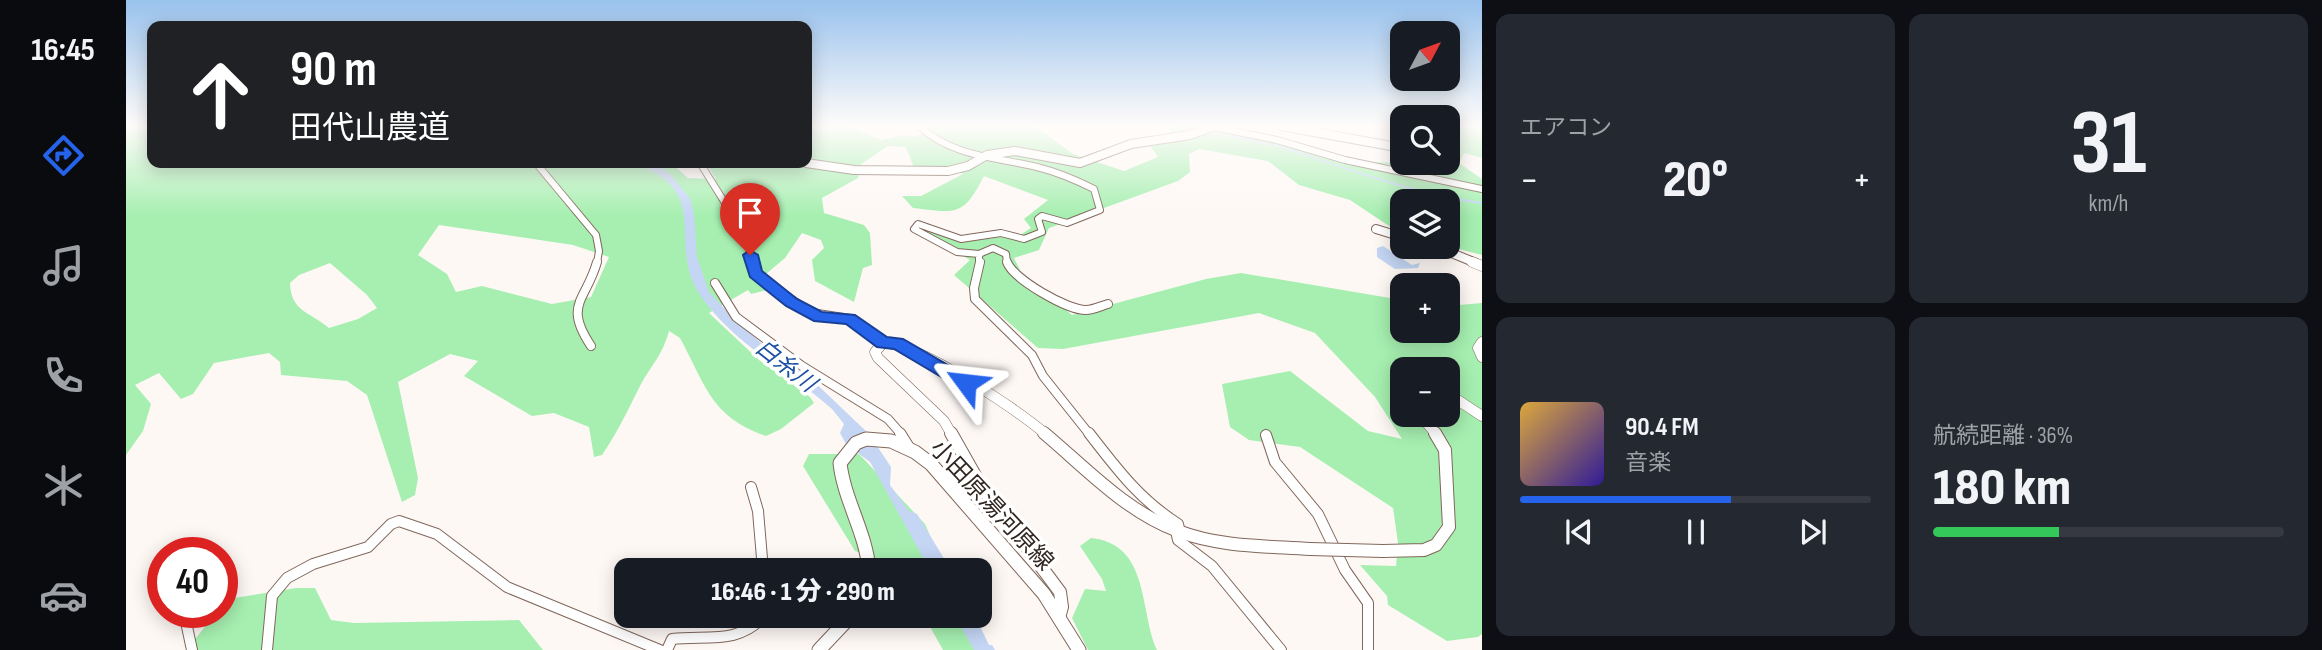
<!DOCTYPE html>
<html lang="ja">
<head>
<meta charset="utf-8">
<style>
	:root { --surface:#171b24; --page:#242831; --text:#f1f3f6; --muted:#9ea1a6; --line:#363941; --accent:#2563eb }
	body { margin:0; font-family:"Sofia Sans Condensed","Noto Sans JP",sans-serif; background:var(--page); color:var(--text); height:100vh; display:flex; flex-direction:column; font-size:26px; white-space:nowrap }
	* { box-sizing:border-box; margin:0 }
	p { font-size:23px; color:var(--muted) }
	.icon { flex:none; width:38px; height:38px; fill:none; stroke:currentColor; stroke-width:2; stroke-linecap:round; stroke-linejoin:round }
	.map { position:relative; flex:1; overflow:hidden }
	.drawer { display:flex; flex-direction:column; gap:14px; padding:14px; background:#0d0f14; width:840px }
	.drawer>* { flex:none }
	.hud { position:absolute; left:21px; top:21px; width:665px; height:147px; border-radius:14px; box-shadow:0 4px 18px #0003; background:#202124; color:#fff; overflow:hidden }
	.needle { width:46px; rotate:49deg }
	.controls { position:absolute; left:1264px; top:21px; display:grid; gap:14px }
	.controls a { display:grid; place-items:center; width:70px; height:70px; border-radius:14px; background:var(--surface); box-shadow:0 4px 18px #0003; font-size:35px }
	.speed { position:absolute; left:21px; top:537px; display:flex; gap:14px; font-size:35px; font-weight:700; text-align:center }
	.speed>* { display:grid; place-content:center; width:91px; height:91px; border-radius:50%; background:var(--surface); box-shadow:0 4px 18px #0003; line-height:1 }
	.speed .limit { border:10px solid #d22; background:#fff; color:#111 }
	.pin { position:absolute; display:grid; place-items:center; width:60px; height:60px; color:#fff; margin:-72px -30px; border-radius:50% 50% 50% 0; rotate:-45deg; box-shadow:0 0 7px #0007 }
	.pin .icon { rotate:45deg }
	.me { position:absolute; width:77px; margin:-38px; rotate:300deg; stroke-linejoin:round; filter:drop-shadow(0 0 5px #0008) }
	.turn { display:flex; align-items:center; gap:24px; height:147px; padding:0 28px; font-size:32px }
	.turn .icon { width:91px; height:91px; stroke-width:2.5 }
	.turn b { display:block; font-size:49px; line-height:60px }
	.big { font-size:52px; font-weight:800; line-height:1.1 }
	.drawer .widget { flex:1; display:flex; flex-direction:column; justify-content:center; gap:10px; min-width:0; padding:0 24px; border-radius:14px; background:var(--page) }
	.drawer .dial { align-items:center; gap:0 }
	.dial b { font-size:91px; line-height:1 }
	.song { display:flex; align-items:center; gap:21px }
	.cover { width:84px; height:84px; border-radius:10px; background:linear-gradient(135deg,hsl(40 70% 55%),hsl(250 70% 35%)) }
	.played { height:7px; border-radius:4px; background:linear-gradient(90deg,var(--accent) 60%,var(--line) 60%) }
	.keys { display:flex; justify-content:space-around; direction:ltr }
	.heat { display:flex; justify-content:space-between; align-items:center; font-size:38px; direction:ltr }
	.charge { height:10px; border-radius:5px; background:linear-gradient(90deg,#34c759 36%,var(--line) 0) }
	.drawer .tiles { flex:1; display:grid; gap:14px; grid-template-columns:repeat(2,1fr) }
	.trip { position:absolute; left:488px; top:558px; width:378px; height:70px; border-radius:14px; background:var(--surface); box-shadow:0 4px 18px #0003; font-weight:800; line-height:70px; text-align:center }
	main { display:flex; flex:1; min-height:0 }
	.menu { display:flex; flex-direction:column; width:126px; justify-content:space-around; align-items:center; background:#090b0e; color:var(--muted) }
	.menu .icon { width:49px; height:49px }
	.menu .selected { color:var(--accent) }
	.menu b { font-size:32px; color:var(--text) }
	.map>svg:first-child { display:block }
</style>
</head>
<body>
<main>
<nav class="menu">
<b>16:45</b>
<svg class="icon selected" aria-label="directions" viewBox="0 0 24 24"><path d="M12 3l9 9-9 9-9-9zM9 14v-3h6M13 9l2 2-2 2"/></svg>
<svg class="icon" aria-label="music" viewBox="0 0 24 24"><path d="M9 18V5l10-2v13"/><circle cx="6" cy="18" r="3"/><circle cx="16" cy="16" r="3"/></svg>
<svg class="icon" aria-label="phone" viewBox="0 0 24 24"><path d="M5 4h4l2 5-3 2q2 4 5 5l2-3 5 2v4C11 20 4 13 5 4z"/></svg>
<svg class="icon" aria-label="climate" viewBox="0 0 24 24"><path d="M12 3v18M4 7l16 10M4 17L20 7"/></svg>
<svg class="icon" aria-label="car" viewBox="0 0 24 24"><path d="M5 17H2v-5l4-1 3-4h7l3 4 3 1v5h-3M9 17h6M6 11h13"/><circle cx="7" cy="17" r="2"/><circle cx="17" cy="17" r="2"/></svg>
</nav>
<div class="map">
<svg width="1356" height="650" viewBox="0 0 1356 650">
	<rect width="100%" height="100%" fill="#fef8f5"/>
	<path fill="#a6efb0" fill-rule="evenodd" d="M0,126H26V163H545L562,178L590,179L580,163H681V126H724L755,140L778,135L789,137L801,131L798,126H909L947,154L998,171L1032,157L1023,144L1048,140L1043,126H1094L1219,162L1321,163V126H1356V158L1338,153L1333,163L1356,179V255L1321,246V201H1276V223L1269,221V230L1224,200L1173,185L1142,161L1073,149L1063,154L1064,172L1052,181L923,228L913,250L888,258L895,272L946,315L1080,279L1115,273L1276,300V331H1321V306L1356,303V634L1352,637L1321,641L1262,605L1261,596L1234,565L1270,566L1272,543L1267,508L1174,447L1123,440L1104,427L1096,384L1164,371L1242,431L1276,439L1249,397L1189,333L1133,313L937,349L912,348L828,275L844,260L795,231L797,222L843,241L894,235L905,228L898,219L922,200L858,176C837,217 831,213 787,208L776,196H795L837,174L826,166L788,168L780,147L762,146L735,164L732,178L696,198L698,213L738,225L744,233L746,265L737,268L728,302L689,281L686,260L698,248L695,240L676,233L659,258L640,274L652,287L625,294L622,290L583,313L633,360L684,397L688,403L655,429L640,436C585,417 580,386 554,338L543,331C536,357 524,366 513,388C501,412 491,433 476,455L468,457L463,427L428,413L406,416L338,376L352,361L324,354L272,382L292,478L289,495L276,502L241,395L221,381L155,375L154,362L143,353L88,363L67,394L55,399L33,373L9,385L25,404L17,431L0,455ZM313,225L447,245L483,257L465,297L426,304L356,286L330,292L321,274L292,255ZM204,263L241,295L251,308L232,319L203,328C183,311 165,312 164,283L173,275ZM1276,369H1321V415H1276Z
		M683,454H733L799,524L819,570H765L757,561L729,551L677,466Z
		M965,538C1024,544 1013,610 1031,650H962L946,618L959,589L980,591L976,579L954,546Z
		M170,588H189L205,620L228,623L393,620L417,650H60L78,628L84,613L96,612V600Z
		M798,616H840L860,650H817Z"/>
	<path fill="#c4d6f4" d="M506,163H530L544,174L564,198L568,214L571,257L583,292L609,320L659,364L680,374L743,434L765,467L764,485L783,511L791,514L825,570H804L744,462L720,444L714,433L718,424L706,409C663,371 606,343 574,295C539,242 590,191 506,163Z
		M1257,246L1286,265L1294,263L1292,268L1269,269L1251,257V248Z
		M829,616H849L863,645H866L869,650H848Z"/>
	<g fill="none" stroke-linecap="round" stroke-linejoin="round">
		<path stroke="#c4d6f4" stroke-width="2" d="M1085,132C1114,139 1146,143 1174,153C1233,173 1294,195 1356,203"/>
		<defs>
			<path id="minor-far2" d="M793,126C827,157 869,157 911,167C931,172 950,180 968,189L974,210L941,223L916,216L912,219L916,232L898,239L875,233L835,239L792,224L788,229L831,252L853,254
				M1083,126L1151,140L1219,160L1356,189
				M410,163L470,235L473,251L471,263
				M574,163L599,203L618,225L626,263
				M853,263V254L867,248L880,254L881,263"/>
			<path id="minor-far1" d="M625,262L634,278L685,313L724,319L757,343
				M854,262L848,288L849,299L906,355L917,376L964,435
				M881,262C887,279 941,310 960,310C967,310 975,306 982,304
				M589,283L610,317L676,366L762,419L776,435
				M465,346C437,304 460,301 471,262"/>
			<path id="minor" d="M774,433L784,449
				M963,433C991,469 1013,499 1052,524L1054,533
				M1140,435L1149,462L1192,514L1219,570L1242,603V650
				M625,487L632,511L637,570
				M1050,531L1052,540L1086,566L1155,650
				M56,619L60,622L66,650
				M141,650L146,596L161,578L187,564L242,547L265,524L273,521L311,534L381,587L534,650
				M541,650L546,639C581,635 612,645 638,616"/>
			<path id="tertiary-far2" d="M1155,126L1276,148
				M1321,126V131
				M680,163L728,170L822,171L842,166L861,155L889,151L954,163L1005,144L1064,135
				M1250,229L1276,237
				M1311,247L1350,263"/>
			<path id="tertiary-far1" d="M1346,262L1356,266
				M1356,342L1352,348L1356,357
				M1321,393L1356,416
				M1294,415L1311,435
				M826,435L818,421L752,358L749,352L757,343C793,343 891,410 921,435"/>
			<path id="tertiary" d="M825,433L855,486L934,592L936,607L933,618
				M918,433C961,469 999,511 1052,531C1093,547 1140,546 1184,549
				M1257,551L1298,550L1310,545L1323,527L1319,450L1309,433"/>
			<path id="secondary" d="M743,570C740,532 718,500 714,463L730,443L740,439L765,441L789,452L805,464L918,594L953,650
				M693,650L725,616"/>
		</defs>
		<use href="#minor-far2" stroke="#80675b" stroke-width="8"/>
		<use href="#minor-far1" stroke="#80675b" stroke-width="10"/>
		<use href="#minor" stroke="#80675b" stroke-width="12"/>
		<use href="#tertiary-far2" stroke="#80675b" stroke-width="10"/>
		<use href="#tertiary-far1" stroke="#80675b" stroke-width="11"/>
		<use href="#tertiary" stroke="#80675b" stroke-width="14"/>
		<use href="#secondary" stroke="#80675b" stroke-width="15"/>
		<use href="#minor-far2" stroke="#fff" stroke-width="6"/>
		<use href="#minor-far1" stroke="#fff" stroke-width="8"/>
		<use href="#minor" stroke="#fff" stroke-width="10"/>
		<use href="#tertiary-far2" stroke="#fff" stroke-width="8"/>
		<use href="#tertiary-far1" stroke="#fff" stroke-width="10"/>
		<use href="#tertiary" stroke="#fff" stroke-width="12"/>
		<use href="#secondary" stroke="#fff" stroke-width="13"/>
		<defs>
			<path id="tertiary-bridge-far1" d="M1064,135L1089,126"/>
			<path id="tertiary-bridge" d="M1184,549L1257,551"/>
		</defs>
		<use href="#tertiary-bridge-far1" stroke="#80675b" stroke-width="10" stroke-linecap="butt"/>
		<use href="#tertiary-bridge" stroke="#80675b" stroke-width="14" stroke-linecap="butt"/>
		<use href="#tertiary-bridge-far1" stroke="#fff" stroke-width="8"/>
		<use href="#tertiary-bridge" stroke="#fff" stroke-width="12"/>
	</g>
	<linearGradient id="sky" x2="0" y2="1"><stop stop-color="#99c2ed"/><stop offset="0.58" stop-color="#fffcfa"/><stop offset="1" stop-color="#fffcfa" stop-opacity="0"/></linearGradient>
	<rect width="1356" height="217" fill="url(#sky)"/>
	<path fill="#2563eb" stroke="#184099" stroke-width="2" d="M624,250L632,255L636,271L671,299L696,312L729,315L761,337L777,339L846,379L849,383L846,388H834L768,349L751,347L720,324L688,321L660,306L624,277L617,255Z"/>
	<g text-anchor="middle" stroke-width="7" stroke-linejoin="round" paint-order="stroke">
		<g font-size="23" font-style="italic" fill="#1c50a3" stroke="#fff">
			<text transform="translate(660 365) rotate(38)" y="8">白糸川</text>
		</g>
		<g font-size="24" fill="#312621" stroke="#fff">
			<text transform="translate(866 505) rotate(47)" y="8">小田原湯河原線</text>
		</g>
	</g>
</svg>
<div class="controls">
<a><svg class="needle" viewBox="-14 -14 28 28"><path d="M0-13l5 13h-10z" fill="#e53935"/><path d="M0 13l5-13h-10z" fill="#9ea1a6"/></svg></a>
<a><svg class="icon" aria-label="search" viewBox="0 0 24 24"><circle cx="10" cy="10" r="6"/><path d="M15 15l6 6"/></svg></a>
<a><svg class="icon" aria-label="layers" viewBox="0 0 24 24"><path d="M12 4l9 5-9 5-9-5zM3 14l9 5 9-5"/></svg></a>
<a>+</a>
<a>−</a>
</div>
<div class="speed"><div class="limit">40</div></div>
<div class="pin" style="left:624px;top:255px;background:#d93025"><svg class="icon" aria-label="arrive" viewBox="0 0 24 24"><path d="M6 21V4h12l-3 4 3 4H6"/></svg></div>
<svg class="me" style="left:840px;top:383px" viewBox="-20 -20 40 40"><path d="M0-17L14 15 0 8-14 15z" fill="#2563eb" stroke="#fff" stroke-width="4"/></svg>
<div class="trip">16:46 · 1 分 · 290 m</div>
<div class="hud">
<div class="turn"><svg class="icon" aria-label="ahead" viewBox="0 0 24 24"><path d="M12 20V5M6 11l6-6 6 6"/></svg><div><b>90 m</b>田代山農道</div></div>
</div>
</div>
<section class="drawer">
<div class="tiles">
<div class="widget"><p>エアコン</p>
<div class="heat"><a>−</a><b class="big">20°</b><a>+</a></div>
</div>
<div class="widget dial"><b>31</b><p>km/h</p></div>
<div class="widget">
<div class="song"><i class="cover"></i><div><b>90.4 FM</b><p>音楽</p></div></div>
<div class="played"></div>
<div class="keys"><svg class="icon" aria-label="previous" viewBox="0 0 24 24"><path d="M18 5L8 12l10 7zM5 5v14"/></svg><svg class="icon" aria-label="pause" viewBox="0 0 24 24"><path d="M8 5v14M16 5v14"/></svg><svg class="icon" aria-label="next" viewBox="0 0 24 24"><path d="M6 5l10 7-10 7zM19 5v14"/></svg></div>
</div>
<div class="widget"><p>航続距離 · 36%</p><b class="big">180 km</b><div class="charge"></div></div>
</div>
</section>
</main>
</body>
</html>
